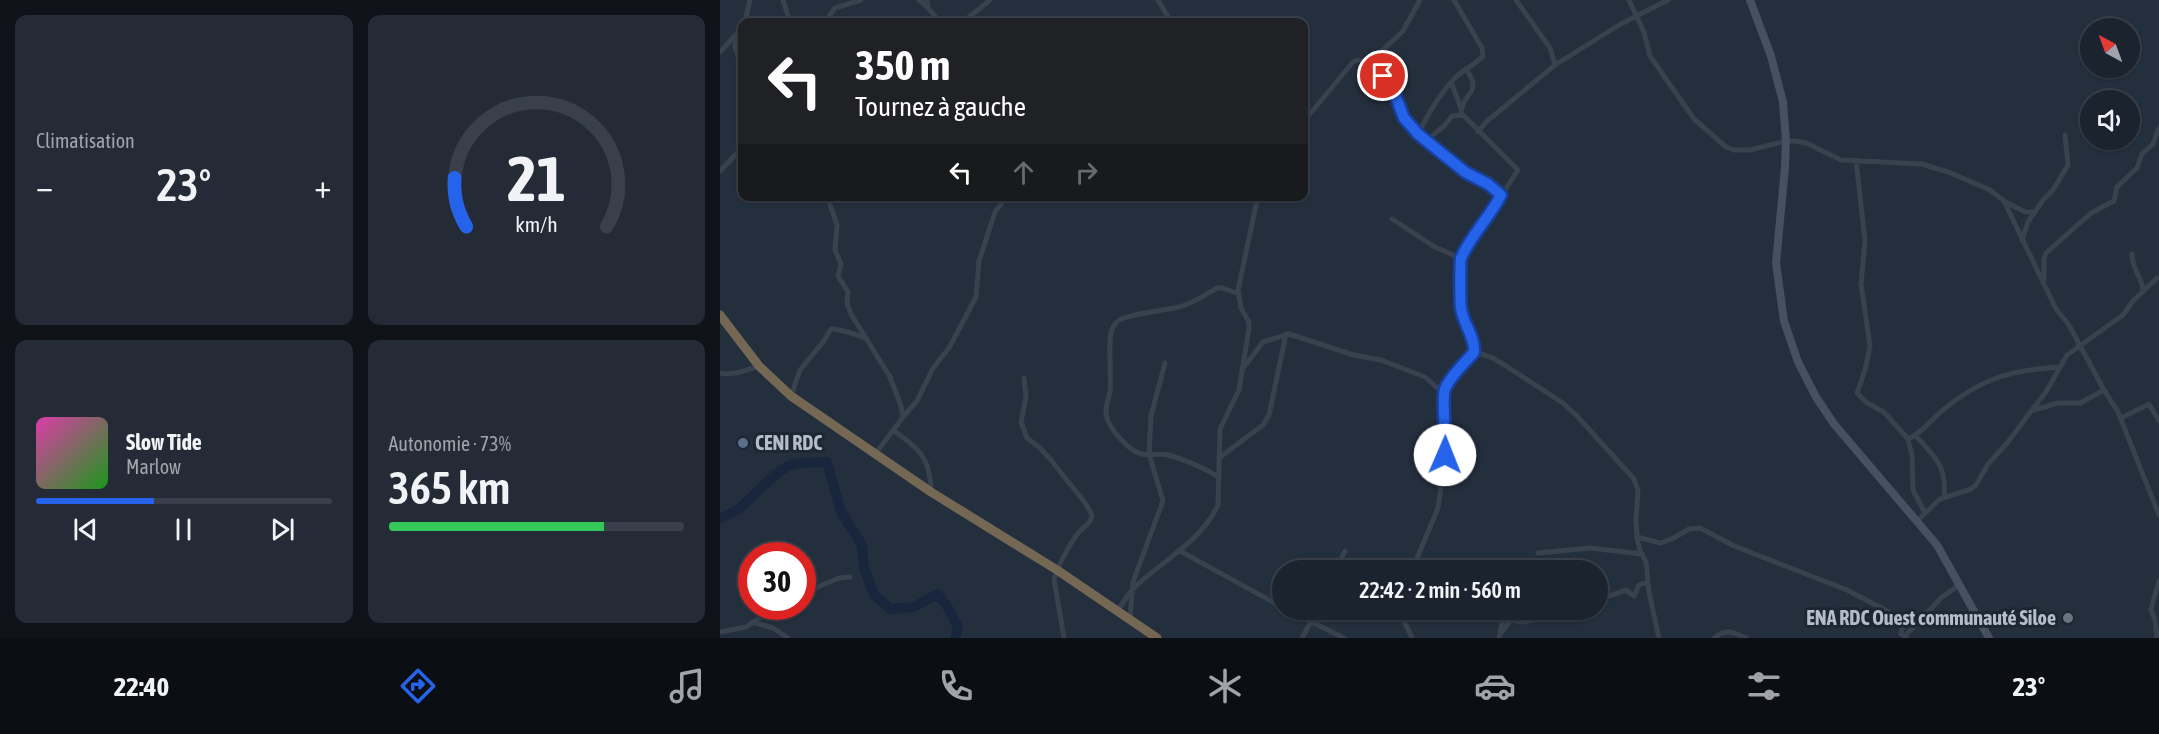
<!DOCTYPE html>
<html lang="fr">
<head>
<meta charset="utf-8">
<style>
	:root { --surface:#1b232e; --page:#242b36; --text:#f1f3f6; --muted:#a0a4aa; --line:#39404a; --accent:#2563eb }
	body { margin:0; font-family:"Asap Condensed",sans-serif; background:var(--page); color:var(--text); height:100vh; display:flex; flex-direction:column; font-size:22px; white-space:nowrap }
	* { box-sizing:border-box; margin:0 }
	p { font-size:20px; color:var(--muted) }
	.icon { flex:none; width:33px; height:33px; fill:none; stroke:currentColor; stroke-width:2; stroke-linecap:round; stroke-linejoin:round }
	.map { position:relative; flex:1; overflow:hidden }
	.sheet { display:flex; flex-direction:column; gap:15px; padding:15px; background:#0f1319; width:720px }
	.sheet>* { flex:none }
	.banner { position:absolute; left:18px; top:18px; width:570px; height:183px; border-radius:12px; box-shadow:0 2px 4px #0004,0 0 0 2px var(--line); background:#202124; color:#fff; overflow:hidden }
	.needle { width:39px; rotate:319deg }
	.tools { position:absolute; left:1360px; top:18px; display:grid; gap:12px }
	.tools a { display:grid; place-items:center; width:60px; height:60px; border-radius:50%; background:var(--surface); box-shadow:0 2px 4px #0004,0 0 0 2px var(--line); font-size:30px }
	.speed { position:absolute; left:18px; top:542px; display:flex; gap:12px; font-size:30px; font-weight:700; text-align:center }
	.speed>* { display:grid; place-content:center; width:78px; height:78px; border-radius:50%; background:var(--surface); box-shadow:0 2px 4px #0004,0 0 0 2px var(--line); line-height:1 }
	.speed .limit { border:9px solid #d22; background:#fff; color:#111 }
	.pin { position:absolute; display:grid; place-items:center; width:51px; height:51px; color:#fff; margin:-26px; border:3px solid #fff; border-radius:50%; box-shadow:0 2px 6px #0007 }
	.me { position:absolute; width:66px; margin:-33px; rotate:1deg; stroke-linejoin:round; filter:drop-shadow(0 0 4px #0008) }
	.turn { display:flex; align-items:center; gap:21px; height:126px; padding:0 18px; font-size:27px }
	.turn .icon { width:78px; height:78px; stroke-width:2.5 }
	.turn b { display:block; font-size:42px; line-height:51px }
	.lanes { display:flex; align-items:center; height:57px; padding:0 18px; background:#0003; justify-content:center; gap:30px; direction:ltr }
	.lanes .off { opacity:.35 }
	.big { font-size:45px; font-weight:600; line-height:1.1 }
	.sheet .widget { flex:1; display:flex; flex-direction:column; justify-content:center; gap:9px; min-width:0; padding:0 21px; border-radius:12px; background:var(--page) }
	.sheet .dial { align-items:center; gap:0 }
	.dial svg { height:156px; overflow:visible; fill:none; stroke:var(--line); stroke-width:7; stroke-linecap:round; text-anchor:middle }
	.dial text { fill:var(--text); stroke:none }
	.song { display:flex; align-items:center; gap:18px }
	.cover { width:72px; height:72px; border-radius:9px; background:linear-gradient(135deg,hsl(320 70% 55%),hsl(120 70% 35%)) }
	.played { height:6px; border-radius:3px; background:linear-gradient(90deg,var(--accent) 40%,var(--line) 40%) }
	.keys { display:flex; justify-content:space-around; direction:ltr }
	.heat { display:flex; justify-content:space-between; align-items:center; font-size:33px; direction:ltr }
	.charge { height:9px; border-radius:4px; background:linear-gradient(90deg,#34c759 73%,var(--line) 0) }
	.sheet .tiles { flex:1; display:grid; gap:15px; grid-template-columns:repeat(2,1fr) }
	.trip { position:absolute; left:552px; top:560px; width:336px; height:60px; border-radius:30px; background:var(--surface); box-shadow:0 2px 4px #0004,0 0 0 2px var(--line); font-weight:600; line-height:60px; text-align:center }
	.tabs { display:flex; height:96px; justify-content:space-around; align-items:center; background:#0b0e12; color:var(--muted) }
	.tabs .icon { width:42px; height:42px }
	.tabs .selected { color:var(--accent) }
	.tabs b { font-size:27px; color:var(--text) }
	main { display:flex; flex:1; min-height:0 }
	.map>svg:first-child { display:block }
</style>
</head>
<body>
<main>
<section class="sheet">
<div class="tiles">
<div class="widget"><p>Climatisation</p>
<div class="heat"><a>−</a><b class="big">23°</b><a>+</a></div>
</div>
<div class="widget dial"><svg viewBox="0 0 100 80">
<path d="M14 69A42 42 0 1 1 86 69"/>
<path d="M14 69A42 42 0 0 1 8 44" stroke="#2563eb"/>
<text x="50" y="56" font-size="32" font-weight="700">21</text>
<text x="50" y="72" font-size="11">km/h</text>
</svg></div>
<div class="widget">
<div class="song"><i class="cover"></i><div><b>Slow Tide</b><p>Marlow</p></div></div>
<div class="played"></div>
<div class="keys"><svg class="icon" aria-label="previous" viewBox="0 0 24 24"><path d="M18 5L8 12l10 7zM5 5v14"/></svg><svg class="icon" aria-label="pause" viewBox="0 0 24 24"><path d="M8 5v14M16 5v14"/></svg><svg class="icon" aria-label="next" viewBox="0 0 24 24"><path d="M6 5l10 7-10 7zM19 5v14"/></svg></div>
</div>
<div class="widget"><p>Autonomie · 73%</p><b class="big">365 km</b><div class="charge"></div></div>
</div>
</section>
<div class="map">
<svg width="1439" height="638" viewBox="0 0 1439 638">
	<rect width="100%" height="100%" fill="#242f3e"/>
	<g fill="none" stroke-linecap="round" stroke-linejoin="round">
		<path stroke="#17263c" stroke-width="10" d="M0,518C27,511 43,479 68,466C78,461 96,463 107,462L121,512L142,545L144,568L154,595L171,609L194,607L217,594L227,606L238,627L235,638"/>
		<path stroke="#38414e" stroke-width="5" d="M63,0L70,22
			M199,0L208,8
			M207,0L208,8L220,22
			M438,0L451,22
			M796,0L830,48L835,65
			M909,0L924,32L930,56L974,119L1006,147L1014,150H1030L1066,141H1075L1086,143L1121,160L1202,164L1231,173L1270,190L1284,201L1336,309L1349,325L1384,390L1398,412L1439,515
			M25,22L30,0
			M105,22L115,8L141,0
			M243,22L270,0
			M16,36L15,47L22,66
			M0,52L22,28
			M652,60L674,92L684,118L698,134L745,172L768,184L781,195
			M731,82L741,108
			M584,121L633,62L638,60L649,63L683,31L700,0
			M758,132L766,122L835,65L899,25L948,0
			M698,134C708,114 720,93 736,77C744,69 755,65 763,56L762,48L734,0
			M707,140L724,126L732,116L742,115
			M1136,160L1145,241L1141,284L1150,346L1145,370L1137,393L1147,403L1164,412L1188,439L1192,455L1193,490L1205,513
			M0,171L22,148
			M107,196L117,225L115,250L121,264L118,276L128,292L127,303L131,314L170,377L181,406L183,417L156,453
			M1284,201L1305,212H1315
			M672,219L715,247L740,258
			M1302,240L1308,222L1323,200L1333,190L1348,165L1345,135
			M1412,254C1411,268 1423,278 1423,291
			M1324,280V259L1326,253L1371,213L1394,201L1397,187L1417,168L1422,154L1433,144L1439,128
			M754,352L771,357L786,366L843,403L857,416L914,479L918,491L916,519L917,538L920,550L926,562L929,592L939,638
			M524,367L543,342L569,334L634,355L661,360L705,377L723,393
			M0,373C13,376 26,370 39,366
			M304,378L306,397L301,422L307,438L320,448L331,460L366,504L372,515C371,523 366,525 360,531C351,541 338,566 334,579L344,638
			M71,396L80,370L103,342L111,329C116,328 138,335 145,338
			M1312,410L1326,392L1347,355L1403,315L1413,301L1437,278
			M183,417L197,401L213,368L229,348L256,297L259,261L275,212L287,196
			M1401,418L1429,404L1439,421
			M173,430C199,449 211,458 211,492
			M1195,435C1215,457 1227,466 1224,497
			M1188,439C1203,432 1212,419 1224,409C1263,378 1290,370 1340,367
			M499,458L543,425L549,415L566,334
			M499,477C482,467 467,460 448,455C439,453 429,456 421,454C408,450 388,428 386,414C385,406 389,399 390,391C391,384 390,376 390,368C391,354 386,330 398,321C407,313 450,311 465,305C476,301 487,294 497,288H503L519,294
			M1197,521L1220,499L1251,489L1256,485L1268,464L1288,442L1311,411L1338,403H1360L1384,390
			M917,537L940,543L952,539L969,529L980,528L1014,546L1127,590L1167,611L1183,625L1181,634L1187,638
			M460,551L562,607
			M818,553L870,548L922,554
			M616,570L625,551
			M692,570L718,508L727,442L723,393L727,384L754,352L753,339L745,324L741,307L739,261L798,170L741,113C742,92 764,94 746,69
			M82,584L86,583L95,588L119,578L130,577
			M878,600L906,590L914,596L919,585L928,582
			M566,609L624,638
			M682,609L685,623L692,638
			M397,612C403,603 408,593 416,586C444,560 482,540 498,505L500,429L519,390L529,328V322L521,308L518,290L538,196
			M410,620L413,582L443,501L429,454L431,416L445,363
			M33,622L53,628L68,638
			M0,632L26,627L58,606
			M781,633L791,620L803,622L818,619L824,609
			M1185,636L1222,597L1239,585
			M582,638L598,609
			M779,638L785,609
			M994,638C1006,628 1013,632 1026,638
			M1437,638L1435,620L1431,609L1439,581"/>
		<path stroke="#465061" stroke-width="8" d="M1030,0L1051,56L1063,102L1066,141L1065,167L1056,263L1064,321L1078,362L1096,397L1114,424L1217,545L1269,638"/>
		<path stroke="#746855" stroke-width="9" d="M0,315L39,366L71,396L211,492L337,570L437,638"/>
	</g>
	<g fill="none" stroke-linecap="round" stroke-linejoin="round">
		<defs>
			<path id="route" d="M663,76L674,92L684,118L698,134L745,172L768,184L781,195C770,217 751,235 741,258C740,260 740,303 741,308C743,324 755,336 754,352C745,363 730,376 725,389C721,398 727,440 725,455"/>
		</defs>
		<use href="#route" stroke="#184099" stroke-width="15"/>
		<use href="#route" stroke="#2563eb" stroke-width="10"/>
	</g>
	<circle fill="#5c6f8a" stroke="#1d2633" stroke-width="2" cx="23" cy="443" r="6"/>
	<circle fill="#6b7280" stroke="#1d2633" stroke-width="2" cx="1348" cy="618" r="6"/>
	<g text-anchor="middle" stroke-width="6" stroke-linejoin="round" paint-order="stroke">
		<g font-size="20" font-weight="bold" fill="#b4bcc9" stroke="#1d2633" text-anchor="start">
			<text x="35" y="450">CENI RDC</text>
			<text x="1336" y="625" text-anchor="end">ENA RDC Ouest communauté Siloe</text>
		</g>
	</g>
</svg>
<div class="tools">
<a><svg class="needle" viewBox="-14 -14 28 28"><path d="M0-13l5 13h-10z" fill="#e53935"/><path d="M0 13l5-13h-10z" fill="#a0a4aa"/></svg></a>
<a><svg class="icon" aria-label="sound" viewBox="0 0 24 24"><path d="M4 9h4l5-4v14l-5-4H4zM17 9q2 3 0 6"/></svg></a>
</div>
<div class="speed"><div class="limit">30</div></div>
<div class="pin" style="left:663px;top:76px;background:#d93025"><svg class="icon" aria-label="arrive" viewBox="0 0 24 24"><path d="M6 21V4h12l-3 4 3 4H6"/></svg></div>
<svg class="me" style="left:725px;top:455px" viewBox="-20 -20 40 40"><circle r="19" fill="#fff"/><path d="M0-13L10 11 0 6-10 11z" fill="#2563eb"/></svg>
<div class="trip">22:42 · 2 min · 560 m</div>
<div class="banner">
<div class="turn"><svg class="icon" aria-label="left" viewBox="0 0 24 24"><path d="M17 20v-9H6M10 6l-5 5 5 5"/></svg><div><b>350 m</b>Tournez à gauche</div></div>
<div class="lanes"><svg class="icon" aria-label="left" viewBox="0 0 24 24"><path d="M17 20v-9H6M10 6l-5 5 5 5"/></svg><svg class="icon off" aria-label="ahead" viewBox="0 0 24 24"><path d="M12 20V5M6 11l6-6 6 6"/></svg><svg class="icon off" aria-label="right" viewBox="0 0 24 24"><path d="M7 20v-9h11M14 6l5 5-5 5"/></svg></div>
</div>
</div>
</main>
<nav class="tabs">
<b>22:40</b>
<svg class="icon selected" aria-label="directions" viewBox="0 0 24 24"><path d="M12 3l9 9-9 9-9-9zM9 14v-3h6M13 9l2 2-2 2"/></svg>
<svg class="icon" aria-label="music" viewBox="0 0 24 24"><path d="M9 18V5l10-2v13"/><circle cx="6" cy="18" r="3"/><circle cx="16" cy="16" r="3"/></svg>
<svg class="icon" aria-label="phone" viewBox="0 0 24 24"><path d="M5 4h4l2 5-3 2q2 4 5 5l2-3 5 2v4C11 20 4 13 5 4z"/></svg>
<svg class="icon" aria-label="climate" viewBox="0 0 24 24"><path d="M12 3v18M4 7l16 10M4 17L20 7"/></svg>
<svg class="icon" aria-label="car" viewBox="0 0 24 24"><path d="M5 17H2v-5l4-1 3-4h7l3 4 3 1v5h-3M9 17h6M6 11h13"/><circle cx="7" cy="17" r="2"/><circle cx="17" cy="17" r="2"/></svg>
<svg class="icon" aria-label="filters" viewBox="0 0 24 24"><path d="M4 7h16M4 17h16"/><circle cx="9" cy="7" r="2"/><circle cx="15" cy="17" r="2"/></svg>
<b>23°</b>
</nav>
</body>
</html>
